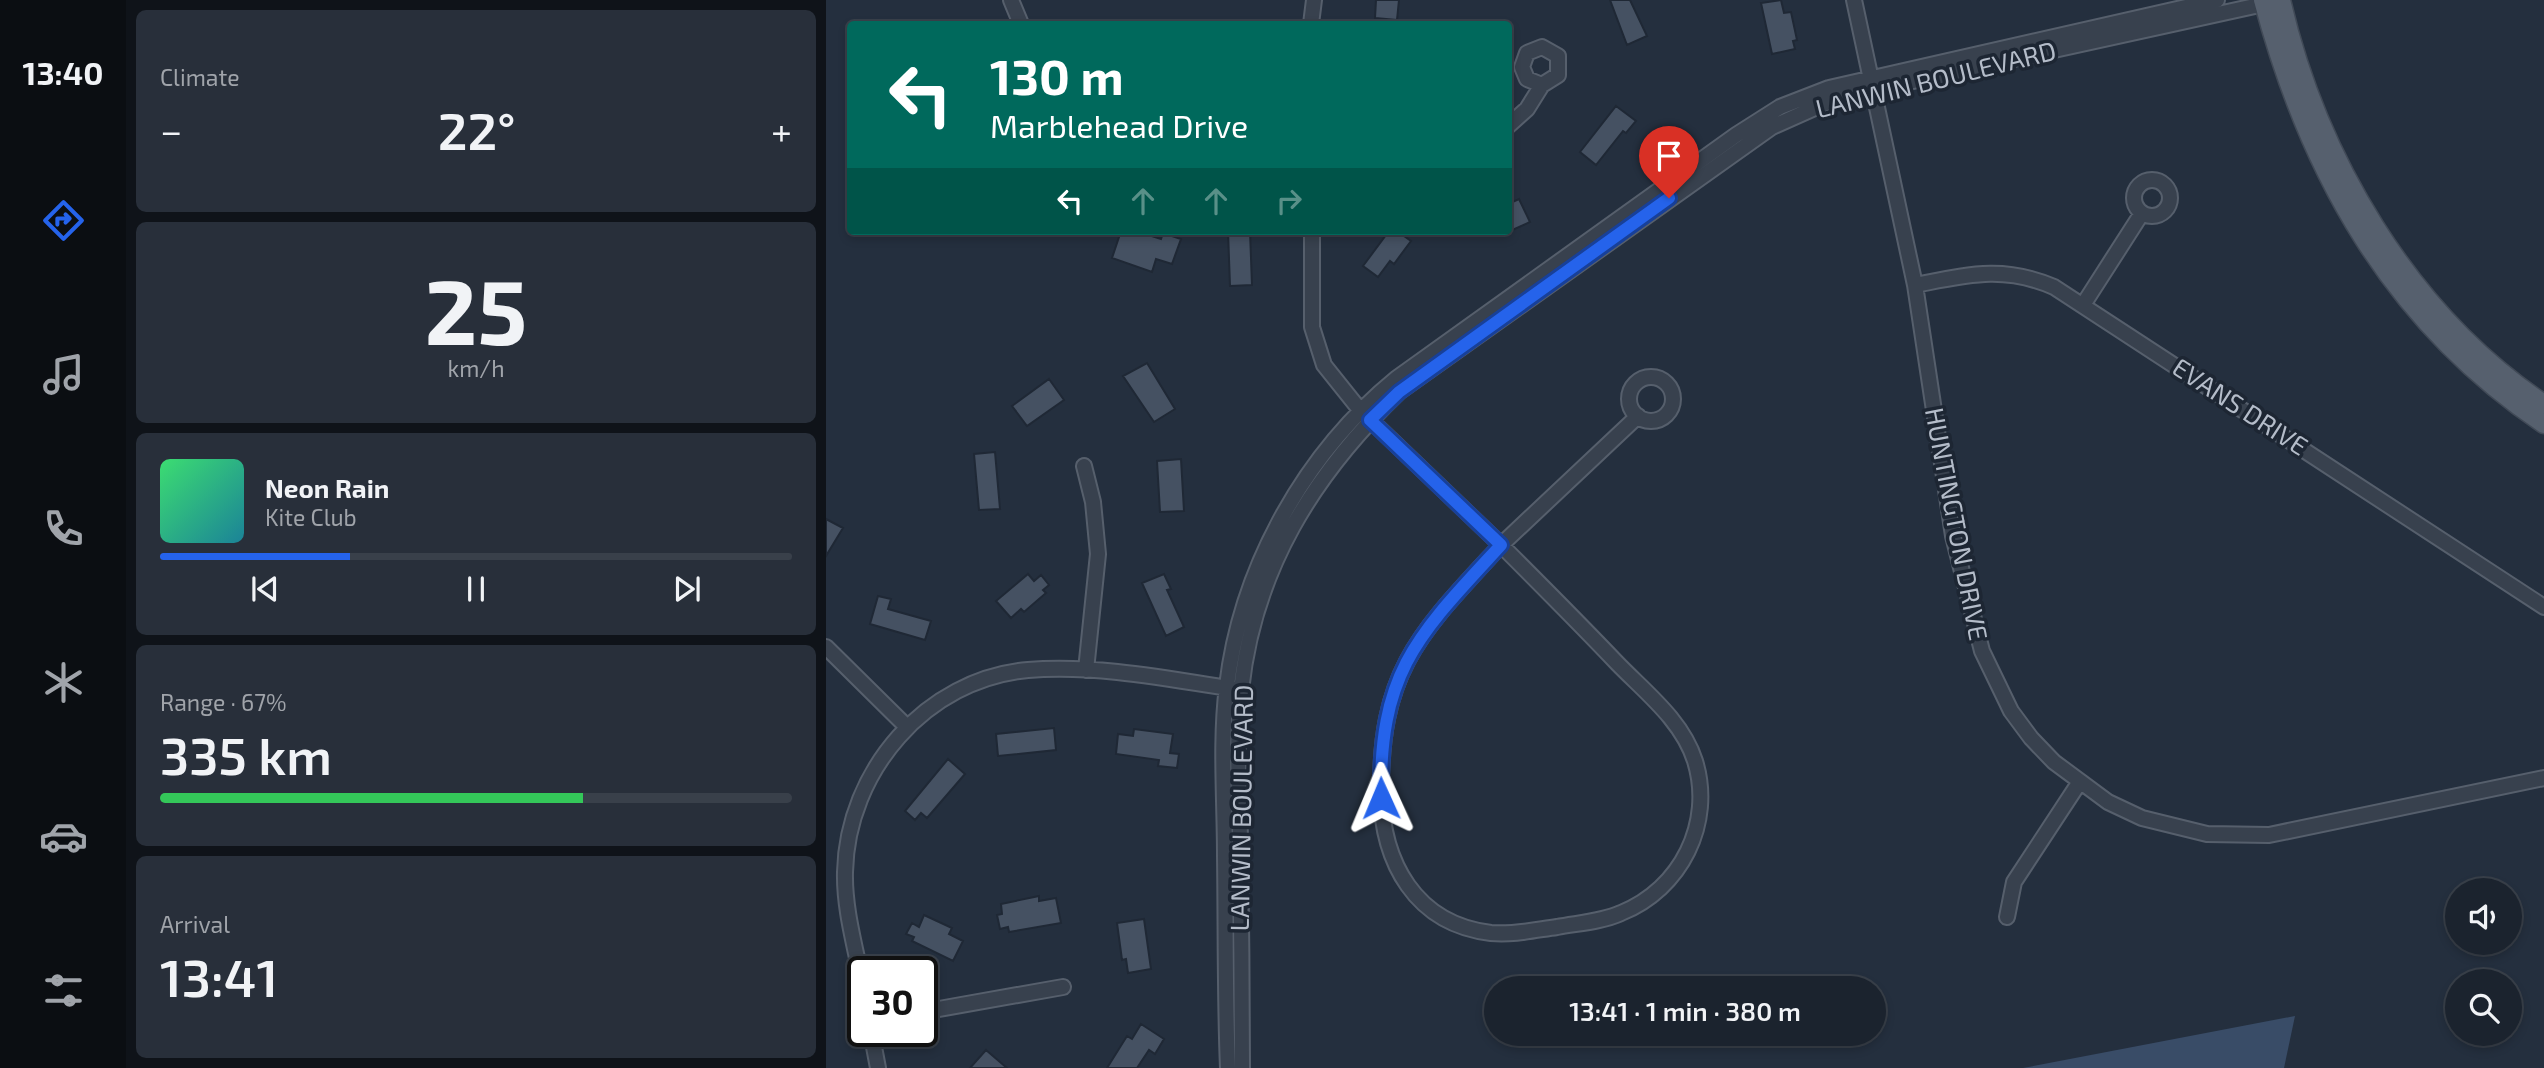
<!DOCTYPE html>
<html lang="en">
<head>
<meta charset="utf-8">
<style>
	:root { --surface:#1b232e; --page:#282f3a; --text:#f1f3f6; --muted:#a0a4aa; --line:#39404a; --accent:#2563eb }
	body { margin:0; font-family:"Exo 2",sans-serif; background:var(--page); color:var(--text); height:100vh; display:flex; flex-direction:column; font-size:26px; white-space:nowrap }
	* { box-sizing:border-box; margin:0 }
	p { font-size:23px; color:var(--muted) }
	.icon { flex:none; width:38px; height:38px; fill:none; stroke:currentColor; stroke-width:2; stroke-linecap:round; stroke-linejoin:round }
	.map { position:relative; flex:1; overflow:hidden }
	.drawer { display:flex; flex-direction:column; gap:10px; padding:10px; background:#0f1319; width:700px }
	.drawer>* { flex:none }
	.banner { position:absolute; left:21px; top:21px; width:665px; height:214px; border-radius:7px; box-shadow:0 4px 10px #0003,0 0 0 2px var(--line); background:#00695c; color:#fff; overflow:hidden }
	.fabs { position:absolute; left:1619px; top:878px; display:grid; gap:14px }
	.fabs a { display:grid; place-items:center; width:77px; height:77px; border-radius:50%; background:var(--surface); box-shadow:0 4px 10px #0003,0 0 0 2px var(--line); font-size:35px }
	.speed { position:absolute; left:21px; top:956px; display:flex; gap:14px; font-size:35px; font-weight:700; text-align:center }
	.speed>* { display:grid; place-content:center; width:91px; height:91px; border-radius:50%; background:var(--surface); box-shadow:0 4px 10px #0003,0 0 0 2px var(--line); line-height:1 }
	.speed .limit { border:4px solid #111; border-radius:10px; background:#fff; color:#111 }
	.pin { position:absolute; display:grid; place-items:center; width:60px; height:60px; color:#fff; margin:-72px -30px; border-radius:50% 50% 50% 0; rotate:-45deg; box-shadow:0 0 7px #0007 }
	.pin .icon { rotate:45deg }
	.me { position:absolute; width:77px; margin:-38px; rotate:359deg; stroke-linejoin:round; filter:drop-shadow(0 0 5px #0008) }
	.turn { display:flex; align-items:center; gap:24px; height:147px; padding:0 28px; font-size:32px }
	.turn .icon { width:91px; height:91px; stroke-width:2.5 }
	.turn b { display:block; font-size:49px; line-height:60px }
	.lanes { display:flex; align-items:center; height:66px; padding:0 28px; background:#0003; justify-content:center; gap:35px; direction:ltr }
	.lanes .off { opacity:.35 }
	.big { font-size:52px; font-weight:600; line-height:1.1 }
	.drawer .widget { flex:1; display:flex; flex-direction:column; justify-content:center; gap:10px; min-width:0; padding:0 24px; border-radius:10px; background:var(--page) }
	.drawer .dial { align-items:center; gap:0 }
	.dial b { font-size:91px; line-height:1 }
	.song { display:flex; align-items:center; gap:21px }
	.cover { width:84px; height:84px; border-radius:10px; background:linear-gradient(135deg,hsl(140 70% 55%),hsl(190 70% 35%)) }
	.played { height:7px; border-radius:4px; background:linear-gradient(90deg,var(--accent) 30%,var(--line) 30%) }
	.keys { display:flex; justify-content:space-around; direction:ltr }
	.heat { display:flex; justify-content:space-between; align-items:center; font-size:38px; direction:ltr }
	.charge { height:10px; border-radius:5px; background:linear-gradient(90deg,#34c759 67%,var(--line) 0) }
	.trip { position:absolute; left:658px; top:976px; width:402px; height:70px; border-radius:35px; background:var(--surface); box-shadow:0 4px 10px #0003,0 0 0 2px var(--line); font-weight:600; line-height:70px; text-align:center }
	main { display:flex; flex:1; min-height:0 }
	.menu { display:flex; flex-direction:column; width:126px; justify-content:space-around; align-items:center; background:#0b0e12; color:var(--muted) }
	.menu .icon { width:49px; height:49px }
	.menu .active { color:var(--accent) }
	.menu b { font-size:32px; color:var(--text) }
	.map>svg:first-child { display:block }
</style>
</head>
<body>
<main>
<nav class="menu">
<b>13:40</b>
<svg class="icon active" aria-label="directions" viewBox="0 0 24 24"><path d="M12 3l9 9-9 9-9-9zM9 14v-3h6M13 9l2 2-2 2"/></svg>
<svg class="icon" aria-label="music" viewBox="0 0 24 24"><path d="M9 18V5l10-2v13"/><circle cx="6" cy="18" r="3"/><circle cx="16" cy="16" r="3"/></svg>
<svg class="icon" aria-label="phone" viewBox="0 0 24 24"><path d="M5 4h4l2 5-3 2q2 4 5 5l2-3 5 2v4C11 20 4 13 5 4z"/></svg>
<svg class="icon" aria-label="climate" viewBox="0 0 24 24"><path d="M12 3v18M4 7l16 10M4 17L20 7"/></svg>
<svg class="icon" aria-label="car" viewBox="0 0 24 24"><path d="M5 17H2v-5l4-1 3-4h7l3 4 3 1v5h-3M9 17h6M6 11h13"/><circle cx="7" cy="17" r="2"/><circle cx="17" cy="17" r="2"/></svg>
<svg class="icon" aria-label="filters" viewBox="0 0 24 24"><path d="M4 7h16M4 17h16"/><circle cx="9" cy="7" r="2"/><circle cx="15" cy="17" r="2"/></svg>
</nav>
<section class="drawer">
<div class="widget"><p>Climate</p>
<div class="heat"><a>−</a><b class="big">22°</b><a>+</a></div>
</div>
<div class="widget dial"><b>25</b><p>km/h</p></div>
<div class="widget">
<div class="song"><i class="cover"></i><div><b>Neon Rain</b><p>Kite Club</p></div></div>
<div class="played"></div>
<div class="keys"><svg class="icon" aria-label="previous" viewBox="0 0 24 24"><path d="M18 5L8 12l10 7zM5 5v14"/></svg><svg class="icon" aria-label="pause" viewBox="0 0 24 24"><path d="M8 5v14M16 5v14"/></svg><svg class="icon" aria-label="next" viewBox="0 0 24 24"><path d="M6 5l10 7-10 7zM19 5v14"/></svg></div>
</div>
<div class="widget"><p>Range · 67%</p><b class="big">335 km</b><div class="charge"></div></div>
<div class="widget"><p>Arrival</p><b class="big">13:41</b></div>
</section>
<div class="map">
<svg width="1718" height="1068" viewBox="0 0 1718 1068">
	<rect width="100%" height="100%" fill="#242f3e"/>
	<path fill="#394c67" d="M1469,1016L1458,1068H1197Z"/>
	<path fill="#455162" stroke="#1f2835" stroke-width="2" d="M550,0H573L571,20L549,18Z
		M784,0H804L821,36L801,45Z
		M955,0L958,13L965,12L971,40L967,41L969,49L946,54L935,3Z
		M790,106L810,121L800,133L797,131L770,165L754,152Z
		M693,199L704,222L682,232V204Z
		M295,231H310L335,239L337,233L355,239L346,264L330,259L326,272L286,258Z
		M402,231H424L426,285L404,286Z
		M563,231H571L585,241L568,264L564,261L552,277L537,266Z
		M321,363L349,409L328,422L297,376Z
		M223,379L238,400L201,426L186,406Z
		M169,452L174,509L153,510L148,454Z
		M355,459L358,511L334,512L331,461Z
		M0,519L17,528L0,556Z
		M202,574L208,581L215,575L223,585L217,590L220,593L198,612L195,609L185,618L170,601Z
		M338,574L345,589L341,590L358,627L340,636L316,583Z
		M52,596L65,599L62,609L105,621L99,640L44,624Z
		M228,728L230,750L172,756L170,734Z
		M308,729L347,734L344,753L353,754L351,768L332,766L333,760L290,754L292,734L307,736Z
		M122,759L139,774L101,818L95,813L89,820L79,811Z
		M213,896V901L230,898L235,923L183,932L182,927L174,929L171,915L176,914L175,904Z
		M98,915L126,928L123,934L137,941L127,961L86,941L88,937L80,934L86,923L93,927Z
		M318,919L325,969L302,973L300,959L296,960L291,923Z
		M315,1024L338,1039L329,1054L323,1050L311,1068H281L301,1036L306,1039Z
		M160,1050L181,1068H144Z"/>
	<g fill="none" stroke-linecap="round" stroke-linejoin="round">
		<defs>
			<path id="minor" d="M185,0L195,24
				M1028,0L1089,285L1127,536L1156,651L1185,711L1205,738L1228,762L1282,802L1316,818L1381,834L1443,835L1718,778
				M485,24L488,0
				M682,126L701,109L716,85L732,75V56L716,47L701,53L696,67L701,79L716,85
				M1308 198a18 18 0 1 1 36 0a18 18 0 1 1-36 0Z
				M486,231V327L498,365L534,410L675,545L812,416
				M1089,285C1141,275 1177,265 1228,287L1718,607
				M1257,305L1316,213
				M803 399a22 22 0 1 1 44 0a22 22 0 1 1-44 0Z
				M258,466L267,502L272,554L260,670
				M675,545C714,584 753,623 791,663C819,692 856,720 869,761C888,823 855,889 795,913C775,922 752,923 731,927C709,930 687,935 665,933C589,924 556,862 555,792C554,668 596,631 675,545Z
				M0,647L81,727
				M1181,917L1188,882L1253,783
				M37,987C30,949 18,910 19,872C21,771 100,679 202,670C267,664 344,679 408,689
				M96,1012L237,987
				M45,1031L52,1068
				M402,1068C399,997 400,926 399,856C399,800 394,742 401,686C415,567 479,453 571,378L910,135L954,107L1003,88L1391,0
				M416,1068C416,992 415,915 414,839C413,790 410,740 415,690C428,569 487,475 573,392L946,127L1002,102L1046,90L1438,4L1445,0"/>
			<path id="major" d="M1437,0C1483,173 1566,322 1718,424
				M1455,0C1491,157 1582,313 1718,404"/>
		</defs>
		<use href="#minor" stroke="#565f6c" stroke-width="18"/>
		<use href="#major" stroke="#414a57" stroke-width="21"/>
		<use href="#minor" stroke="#38414e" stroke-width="14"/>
		<use href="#major" stroke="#56606e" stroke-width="18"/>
	</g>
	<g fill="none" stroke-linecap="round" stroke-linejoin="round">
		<defs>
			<path id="route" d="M555,798C553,670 593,634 675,545L544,420L573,392L843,198"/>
		</defs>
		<use href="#route" stroke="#184099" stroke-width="18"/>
		<use href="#route" stroke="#2563eb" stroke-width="12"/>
	</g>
	<g text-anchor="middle" stroke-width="7" stroke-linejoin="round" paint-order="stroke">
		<g font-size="26" fill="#b4bcc9" stroke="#1d2633">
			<text transform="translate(1110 80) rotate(-14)" y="9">LANWIN BOULEVARD</text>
			<text transform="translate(1414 407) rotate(33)" y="9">EVANS DRIVE</text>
			<text transform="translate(1130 524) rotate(79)" y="9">HUNTINGTON DRIVE</text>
			<text transform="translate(416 808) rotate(-89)" y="9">LANWIN BOULEVARD</text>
		</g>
	</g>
</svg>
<div class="fabs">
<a><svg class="icon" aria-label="sound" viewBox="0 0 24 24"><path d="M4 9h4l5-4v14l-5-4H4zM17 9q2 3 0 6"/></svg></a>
<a><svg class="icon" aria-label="search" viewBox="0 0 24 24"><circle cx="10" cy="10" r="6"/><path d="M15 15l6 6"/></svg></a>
</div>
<div class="speed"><div class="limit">30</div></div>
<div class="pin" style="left:843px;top:198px;background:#d93025"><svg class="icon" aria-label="arrive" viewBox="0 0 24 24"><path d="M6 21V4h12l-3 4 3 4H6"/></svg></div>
<svg class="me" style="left:555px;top:798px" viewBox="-20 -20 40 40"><path d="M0-17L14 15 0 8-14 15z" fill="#2563eb" stroke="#fff" stroke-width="4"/></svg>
<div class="trip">13:41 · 1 min · 380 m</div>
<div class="banner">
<div class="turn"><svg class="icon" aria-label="left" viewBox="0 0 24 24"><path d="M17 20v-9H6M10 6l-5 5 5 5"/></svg><div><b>130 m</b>Marblehead Drive</div></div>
<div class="lanes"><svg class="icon" aria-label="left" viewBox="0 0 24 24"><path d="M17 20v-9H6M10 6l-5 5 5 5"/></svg><svg class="icon off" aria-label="ahead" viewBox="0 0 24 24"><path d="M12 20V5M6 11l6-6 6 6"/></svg><svg class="icon off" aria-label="ahead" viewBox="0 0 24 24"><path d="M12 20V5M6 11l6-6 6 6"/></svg><svg class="icon off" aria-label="right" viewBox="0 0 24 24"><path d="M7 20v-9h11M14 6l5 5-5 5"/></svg></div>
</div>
</div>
</main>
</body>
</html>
